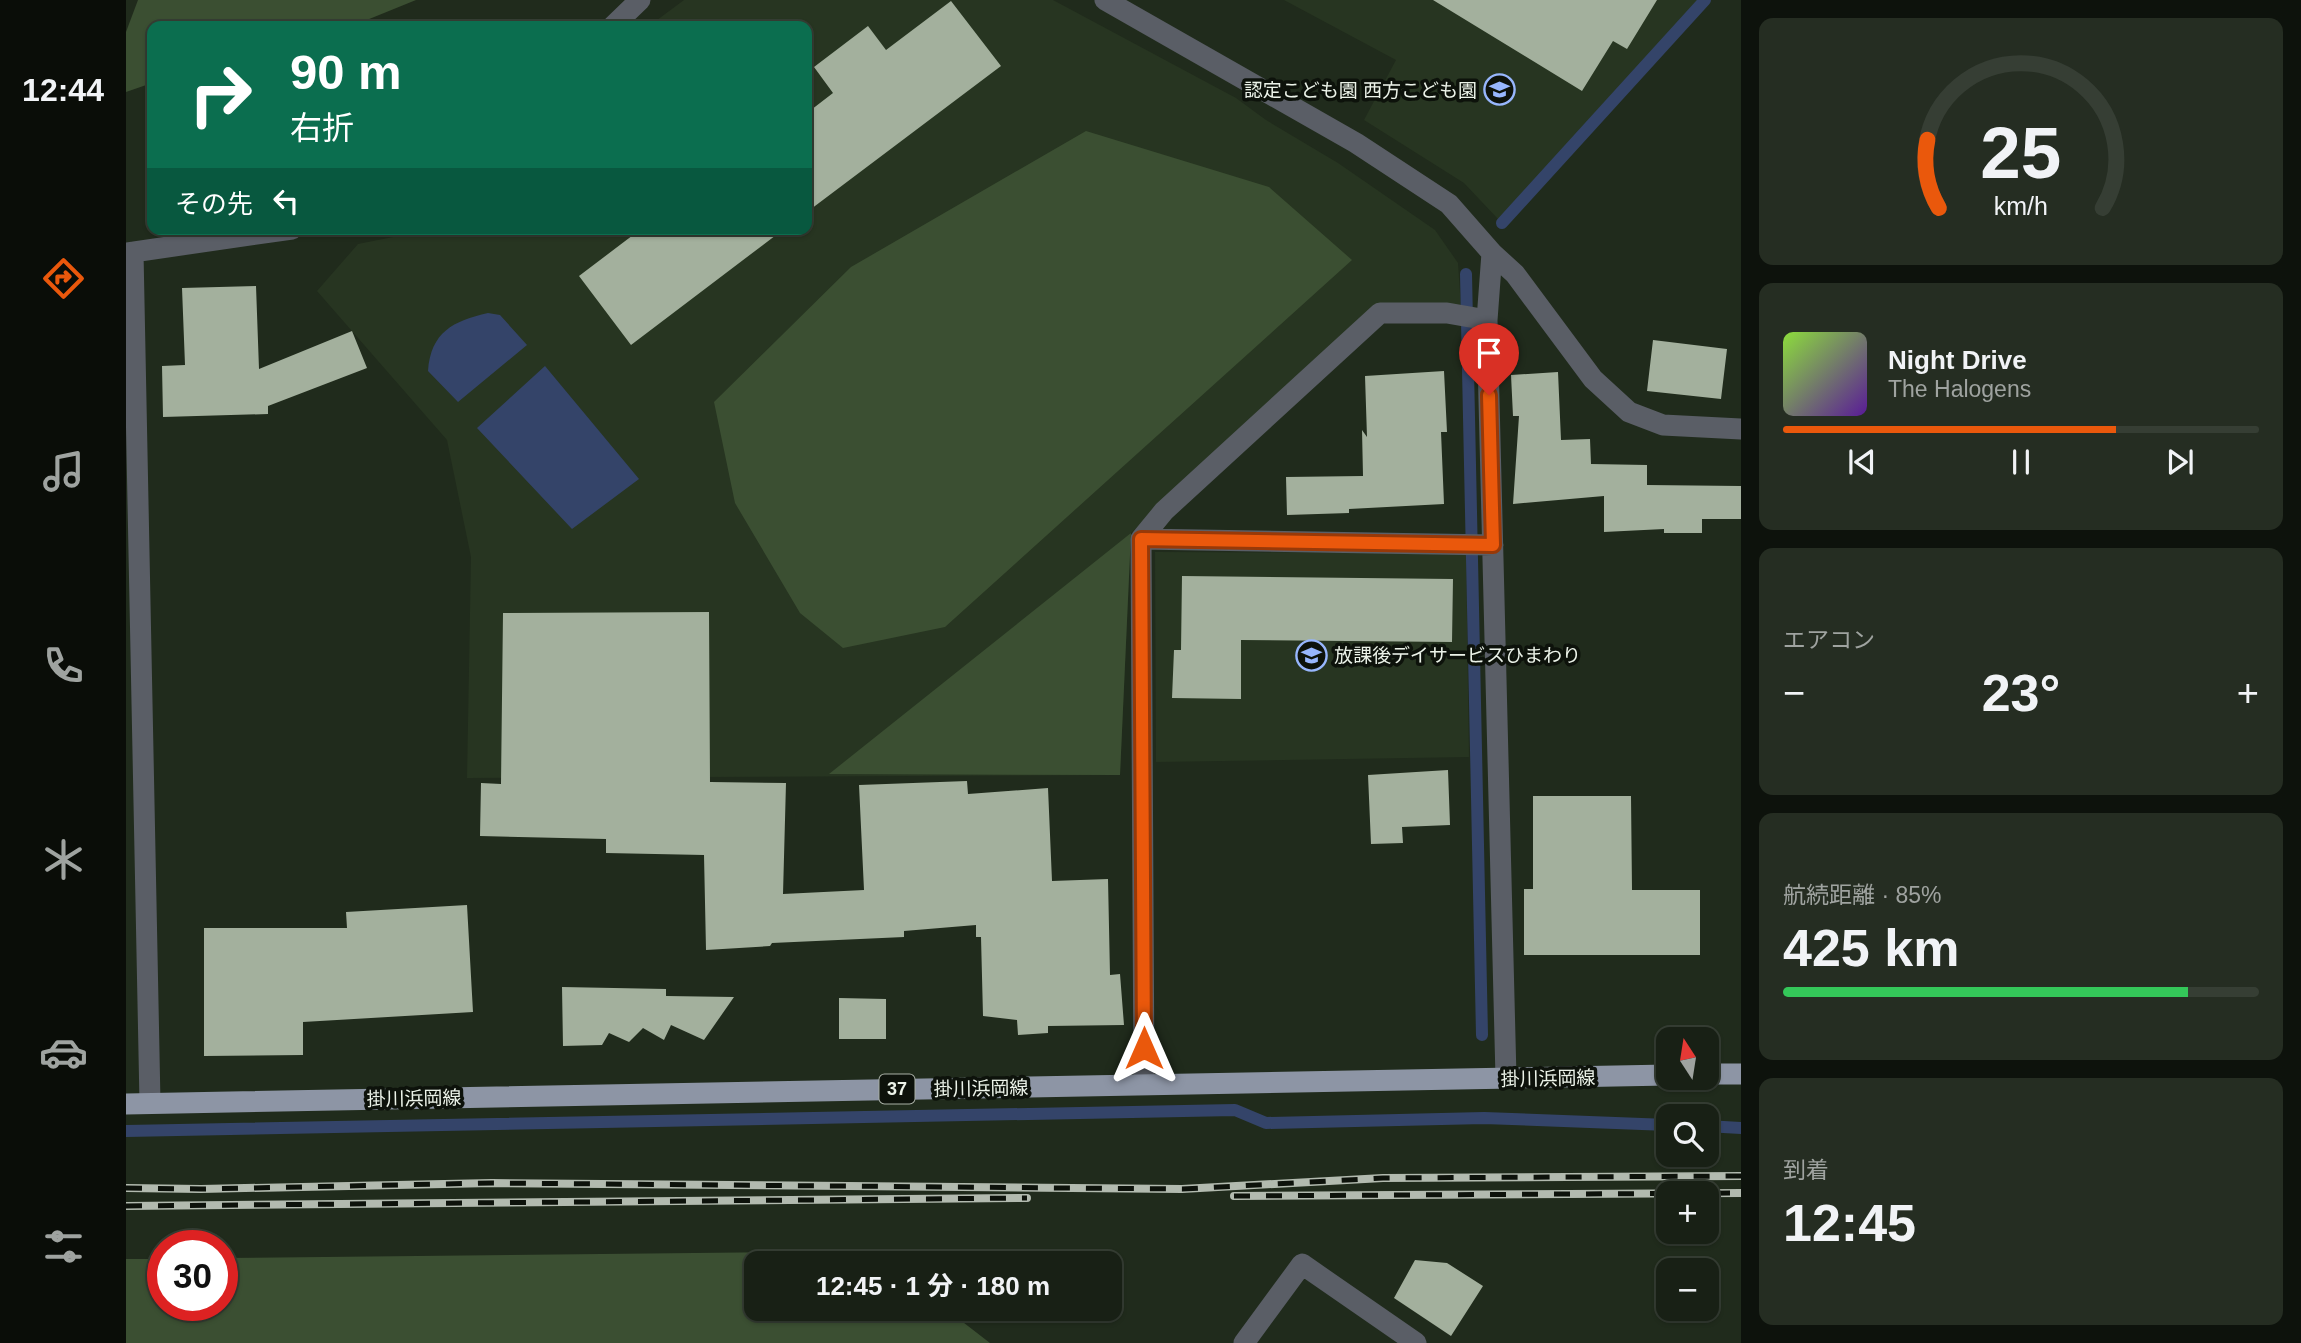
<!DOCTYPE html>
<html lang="ja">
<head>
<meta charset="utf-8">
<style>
	:root { --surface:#182015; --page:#252d22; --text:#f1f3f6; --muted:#9fa3a0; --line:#363e34; --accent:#ea580c }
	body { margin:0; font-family:Arial,"Noto Sans JP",sans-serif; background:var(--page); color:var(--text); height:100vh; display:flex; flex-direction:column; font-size:26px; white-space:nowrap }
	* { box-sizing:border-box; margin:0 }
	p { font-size:23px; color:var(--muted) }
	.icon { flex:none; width:38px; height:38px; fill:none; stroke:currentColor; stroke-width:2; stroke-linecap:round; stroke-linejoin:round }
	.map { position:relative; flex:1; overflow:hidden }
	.side { display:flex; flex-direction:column; gap:18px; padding:18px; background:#0d120c; width:560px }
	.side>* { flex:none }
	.guide { position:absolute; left:21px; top:21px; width:665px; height:214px; border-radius:14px; box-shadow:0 2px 5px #0004,0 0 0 2px var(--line); background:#0b6e4f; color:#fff; overflow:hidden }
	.needle { width:46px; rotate:348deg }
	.tools { position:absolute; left:1530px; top:1027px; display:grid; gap:14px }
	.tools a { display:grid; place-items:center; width:63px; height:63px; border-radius:14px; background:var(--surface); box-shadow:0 2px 5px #0004,0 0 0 2px var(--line); font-size:35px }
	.speed { position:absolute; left:21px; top:1230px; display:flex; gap:14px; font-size:35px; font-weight:700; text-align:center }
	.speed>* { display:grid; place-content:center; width:91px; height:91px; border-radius:50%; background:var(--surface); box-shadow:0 2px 5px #0004,0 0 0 2px var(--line); line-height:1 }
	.speed .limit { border:10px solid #d22; background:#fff; color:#111 }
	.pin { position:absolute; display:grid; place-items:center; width:60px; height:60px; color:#fff; margin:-72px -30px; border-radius:50% 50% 50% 0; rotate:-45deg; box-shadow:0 0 7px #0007 }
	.pin .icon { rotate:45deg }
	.me { position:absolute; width:77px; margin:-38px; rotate:0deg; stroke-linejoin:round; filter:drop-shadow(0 0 5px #0008) }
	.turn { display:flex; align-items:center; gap:24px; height:147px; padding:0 28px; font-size:32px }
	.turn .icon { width:91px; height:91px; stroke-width:2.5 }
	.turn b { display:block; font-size:49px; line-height:60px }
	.then { display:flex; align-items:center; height:66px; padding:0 28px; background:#0003; gap:14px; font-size:26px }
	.big { font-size:52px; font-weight:700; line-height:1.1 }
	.side .widget { flex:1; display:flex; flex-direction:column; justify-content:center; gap:10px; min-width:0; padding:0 24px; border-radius:14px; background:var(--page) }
	.side .dial { align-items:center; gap:0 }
	.dial svg { height:182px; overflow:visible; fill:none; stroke:var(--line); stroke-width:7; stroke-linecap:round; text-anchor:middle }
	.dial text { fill:var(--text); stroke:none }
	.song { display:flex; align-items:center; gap:21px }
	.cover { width:84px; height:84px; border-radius:10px; background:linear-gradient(135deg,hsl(90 70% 55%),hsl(270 70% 35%)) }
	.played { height:7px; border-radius:4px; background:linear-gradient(90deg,var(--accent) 70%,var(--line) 70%) }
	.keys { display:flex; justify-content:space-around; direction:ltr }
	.heat { display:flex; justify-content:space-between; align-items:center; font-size:38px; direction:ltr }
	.charge { height:10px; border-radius:5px; background:linear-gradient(90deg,#34c759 85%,var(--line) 0) }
	.trip { position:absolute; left:618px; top:1251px; width:378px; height:70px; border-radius:14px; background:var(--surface); box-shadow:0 2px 5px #0004,0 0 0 2px var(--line); font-weight:700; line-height:70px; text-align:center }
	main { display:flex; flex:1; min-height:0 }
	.menu { display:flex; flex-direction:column; width:126px; justify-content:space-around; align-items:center; background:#0a0d08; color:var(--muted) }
	.menu .icon { width:49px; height:49px }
	.menu .selected { color:var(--accent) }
	.menu b { font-size:32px; color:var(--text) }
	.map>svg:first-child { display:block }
</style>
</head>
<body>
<main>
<nav class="menu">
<b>12:44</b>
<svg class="icon selected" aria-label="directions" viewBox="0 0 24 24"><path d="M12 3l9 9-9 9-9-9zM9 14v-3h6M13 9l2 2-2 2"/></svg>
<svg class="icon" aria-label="music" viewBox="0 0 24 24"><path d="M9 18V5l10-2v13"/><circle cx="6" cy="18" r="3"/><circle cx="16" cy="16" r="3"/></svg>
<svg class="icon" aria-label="phone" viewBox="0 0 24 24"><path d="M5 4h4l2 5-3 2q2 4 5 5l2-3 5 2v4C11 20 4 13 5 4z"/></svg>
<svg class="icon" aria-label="climate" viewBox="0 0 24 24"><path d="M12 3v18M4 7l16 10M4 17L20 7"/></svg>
<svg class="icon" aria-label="car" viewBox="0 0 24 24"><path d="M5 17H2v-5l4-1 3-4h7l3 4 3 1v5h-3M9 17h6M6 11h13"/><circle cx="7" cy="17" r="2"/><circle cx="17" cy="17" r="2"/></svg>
<svg class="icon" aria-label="filters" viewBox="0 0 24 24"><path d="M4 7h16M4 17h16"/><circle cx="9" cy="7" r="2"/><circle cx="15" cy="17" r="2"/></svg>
</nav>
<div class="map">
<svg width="1615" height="1343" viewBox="0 0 1615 1343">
	<rect width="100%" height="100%" fill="#202b1c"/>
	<path fill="#273521" d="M558,0H927L1110,98L1140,120L1212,163L1309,230L1332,263L1335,308L1253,307L1005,533L994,775L341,778L345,557L321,440L191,291L232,244L287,233L294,229H681V26H523Z
		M1158,0H1579L1372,219L1338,183L1238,120L1270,60Z
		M1029,552L1340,553L1343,757L1030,762Z"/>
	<path fill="#3b4f32" d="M12,0H290L226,26H26V83L0,92V32Z
		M960,131L1143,187L1226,260L819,627L717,648L674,613L609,503L588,402L725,267Z
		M1005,533L994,775L703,774Z
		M743,1251L760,1263L630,1264V1309H820L864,1343H0V1259H37V1306H96V1258Z"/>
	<path fill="#344469" d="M362,313L374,315L401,345L332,402L302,371C305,332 327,321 362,313Z
		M419,366L513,479L446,529L351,428Z"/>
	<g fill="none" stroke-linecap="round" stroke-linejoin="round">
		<path stroke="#344469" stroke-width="12" d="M1376,223L1579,0
			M1340,274L1356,1035
			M1580,1126L1615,1128
			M0,1131L1109,1110L1140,1123L1358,1118L1542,1125"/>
	</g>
	<path fill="#a3b09d" d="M1307,0H1531L1501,49L1487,41L1456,91Z
		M825,1L875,66L681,212V113L707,93L688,67L742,26L760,50Z
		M515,229H658L505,345L453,276Z
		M130,286L133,369L226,331L241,368L142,406V414L37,417L36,366L59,365L56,288Z
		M1527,340L1601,349L1595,399L1521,391Z
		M1318,371L1321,432H1315L1318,504L1223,509V513L1161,515L1160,477L1237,476L1236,430L1241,437L1239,376Z
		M1432,372L1435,440L1464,439L1465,464L1521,465V485L1615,486V519H1576V533H1538V529L1478,532V496L1387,504L1393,416H1387L1385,375Z
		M1056,576L1327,579L1326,642L1115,640V699L1046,698L1048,650H1055Z
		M583,612L584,782L660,783L657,894L738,890L733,785L841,781L842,794L922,788L926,881L982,879L984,975L994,974L998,1025L922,1026V1033L892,1035L891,1020L857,1016L855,937H850V925L778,931V937L646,943L644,946L580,950L578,855L480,853V839L354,836L355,783L375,784L377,613Z
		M1322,770L1324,825L1276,827L1277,843L1245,844L1242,775Z
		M1407,796H1505L1506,890H1574V955H1398V889H1407Z
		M341,905L347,1012L177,1022V1055L78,1056V928H221L220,912Z
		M436,987L540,989V996L608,997L578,1040L545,1025L538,1040L517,1028L503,1042L483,1033L476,1045L437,1046Z
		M713,998L760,999V1039H713Z
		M1289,1260L1321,1263L1357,1286L1325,1336L1268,1298Z"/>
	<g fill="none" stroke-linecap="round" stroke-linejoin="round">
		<path stroke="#5a5e66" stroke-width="21" d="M979,0L1230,143L1323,204L1366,253L1389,274L1467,379L1503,412L1537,425L1615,429
			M487,26L514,0
			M7,252L24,1103
			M0,253L166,229
			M1366,253L1361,320L1380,1078
			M1015,539L1038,511L1254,313H1321L1361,320
			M1018,1084L1015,539L1367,545
			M1118,1343L1176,1264L1290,1343"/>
		<path stroke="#8d95a5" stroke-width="21" d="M1580,1074H1615
			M0,1104L1542,1075"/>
		<defs>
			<path id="rail" d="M0,1188L75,1189L366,1183L1056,1189L1257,1178L1615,1176
				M1108,1196L1615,1193
				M0,1206L901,1198"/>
		</defs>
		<use href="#rail" stroke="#b2baaf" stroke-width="8"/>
		<use href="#rail" stroke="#0d120b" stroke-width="5" stroke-dasharray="16" stroke-linecap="butt"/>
	</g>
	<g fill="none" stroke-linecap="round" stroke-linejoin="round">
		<defs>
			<path id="route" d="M1018,1048L1015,539L1367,545L1363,395"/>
		</defs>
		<use href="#route" stroke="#983908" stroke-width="18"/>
		<use href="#route" stroke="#ea580c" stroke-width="12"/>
	</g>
	<defs>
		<symbol id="school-ring" viewBox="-11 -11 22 22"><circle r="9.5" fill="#0d120b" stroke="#97b6fd" stroke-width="1.5"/><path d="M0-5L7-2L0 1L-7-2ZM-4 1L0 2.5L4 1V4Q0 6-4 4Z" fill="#97b6fd"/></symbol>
	</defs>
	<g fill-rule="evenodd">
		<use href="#school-ring" x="1356" y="72" width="35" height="35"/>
		<use href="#school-ring" x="1168" y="638" width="35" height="35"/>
	</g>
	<g text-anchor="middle" stroke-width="7" stroke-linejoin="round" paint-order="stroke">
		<rect fill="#0d120b" stroke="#a9b0a6" stroke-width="2" x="753.5" y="1074.5" width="35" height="29" rx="5"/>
		<g font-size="18" font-weight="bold" fill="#ecf3e9">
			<text x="771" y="1095">37</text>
		</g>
		<g font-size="19" fill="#ecf3e9" stroke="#0d120b" text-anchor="end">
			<text x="1351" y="97">認定こども園 西方こども園</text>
			<text x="1208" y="662" text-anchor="start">放課後デイサービスひまわり</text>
		</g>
		<g font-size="19" fill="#ecf3e9" stroke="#0d120b">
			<text transform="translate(1422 1078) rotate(-1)" y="7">掛川浜岡線</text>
			<text transform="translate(855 1088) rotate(-1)" y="7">掛川浜岡線</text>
			<text transform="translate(288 1098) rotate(-1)" y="7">掛川浜岡線</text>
		</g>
	</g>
</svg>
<div class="tools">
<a><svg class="needle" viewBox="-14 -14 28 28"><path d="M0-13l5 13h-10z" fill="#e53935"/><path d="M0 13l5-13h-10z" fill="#9fa3a0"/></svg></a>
<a><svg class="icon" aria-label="search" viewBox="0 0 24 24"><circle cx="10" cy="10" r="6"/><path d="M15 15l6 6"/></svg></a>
<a>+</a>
<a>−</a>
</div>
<div class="speed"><div class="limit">30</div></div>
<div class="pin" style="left:1363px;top:395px;background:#d93025"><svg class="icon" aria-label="arrive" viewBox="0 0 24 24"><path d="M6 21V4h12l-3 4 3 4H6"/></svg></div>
<svg class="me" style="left:1018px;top:1048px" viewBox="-20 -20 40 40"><path d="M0-17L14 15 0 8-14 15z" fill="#ea580c" stroke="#fff" stroke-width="4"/></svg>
<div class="trip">12:45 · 1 分 · 180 m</div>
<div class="guide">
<div class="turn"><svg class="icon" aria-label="right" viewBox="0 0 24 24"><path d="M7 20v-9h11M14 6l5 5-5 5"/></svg><div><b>90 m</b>右折</div></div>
<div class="then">その先<svg class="icon" aria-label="left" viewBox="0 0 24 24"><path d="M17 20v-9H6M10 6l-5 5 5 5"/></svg></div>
</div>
</div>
<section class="side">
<div class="widget dial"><svg viewBox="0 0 100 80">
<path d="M14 69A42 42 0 1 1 86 69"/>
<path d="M14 69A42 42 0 0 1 9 39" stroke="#ea580c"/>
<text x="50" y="56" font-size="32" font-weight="700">25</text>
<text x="50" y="72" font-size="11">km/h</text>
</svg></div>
<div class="widget">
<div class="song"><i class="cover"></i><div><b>Night Drive</b><p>The Halogens</p></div></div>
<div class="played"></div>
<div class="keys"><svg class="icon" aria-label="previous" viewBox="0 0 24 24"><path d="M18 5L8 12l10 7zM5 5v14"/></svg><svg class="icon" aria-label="pause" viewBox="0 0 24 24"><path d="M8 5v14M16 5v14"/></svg><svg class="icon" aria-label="next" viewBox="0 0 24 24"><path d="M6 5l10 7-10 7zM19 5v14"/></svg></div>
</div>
<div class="widget"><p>エアコン</p>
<div class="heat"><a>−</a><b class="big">23°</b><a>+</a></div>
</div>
<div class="widget"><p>航続距離 · 85%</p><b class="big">425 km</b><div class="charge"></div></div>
<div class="widget"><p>到着</p><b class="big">12:45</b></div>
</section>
</main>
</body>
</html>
